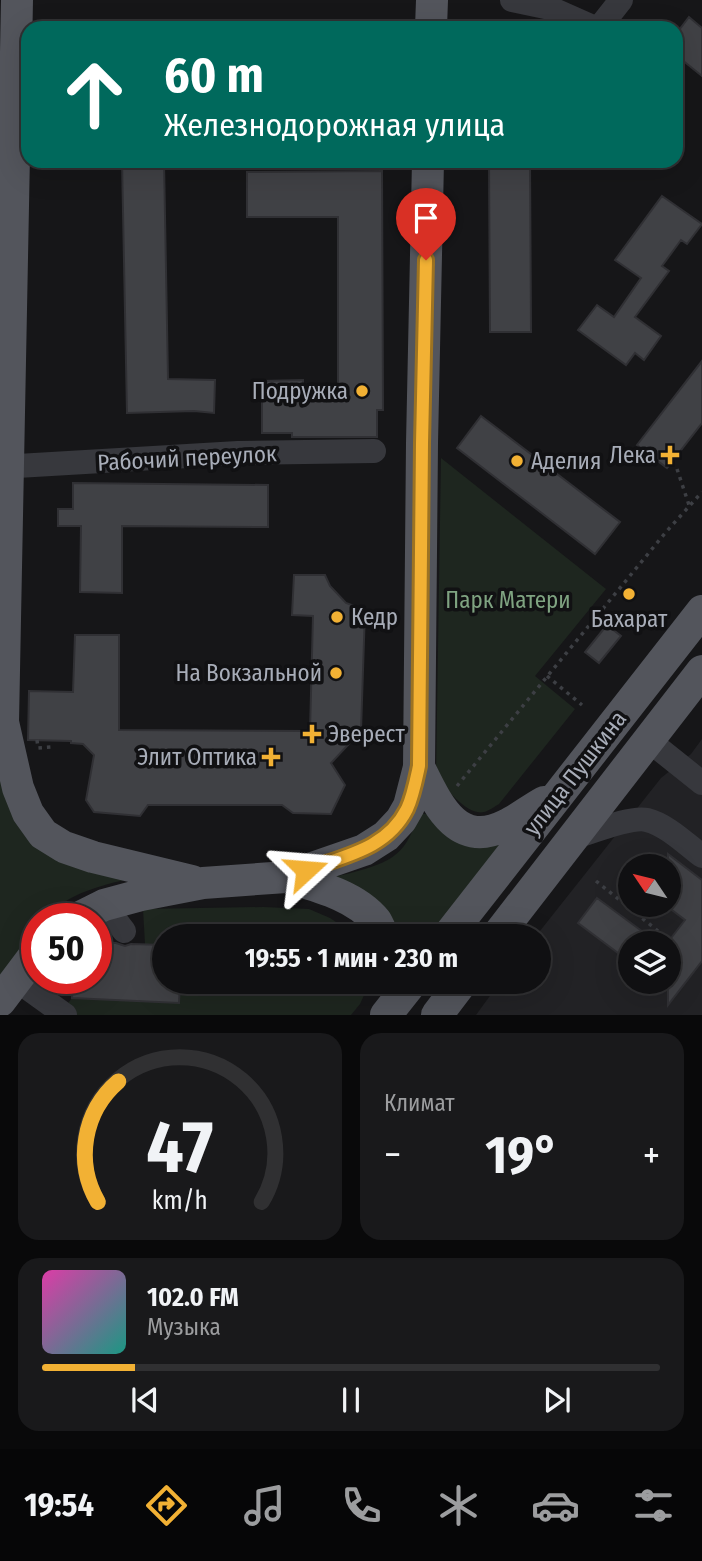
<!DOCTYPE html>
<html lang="ru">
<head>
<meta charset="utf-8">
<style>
	:root { --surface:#101012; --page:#19191b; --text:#f1f3f6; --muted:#9c9d9f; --line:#303032; --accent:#f2b134 }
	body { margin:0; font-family:"Fira Sans Condensed",sans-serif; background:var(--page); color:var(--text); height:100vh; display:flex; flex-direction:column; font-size:26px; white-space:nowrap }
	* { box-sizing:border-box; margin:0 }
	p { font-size:23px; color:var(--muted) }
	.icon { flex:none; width:38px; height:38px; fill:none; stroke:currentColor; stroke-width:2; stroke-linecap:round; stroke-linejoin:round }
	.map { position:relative; height:1015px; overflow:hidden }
	.side { display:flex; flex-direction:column; gap:18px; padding:18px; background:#09090a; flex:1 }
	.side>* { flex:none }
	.banner { position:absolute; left:21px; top:21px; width:662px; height:147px; border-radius:21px; box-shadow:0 7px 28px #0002,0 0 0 2px var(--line); background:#00695c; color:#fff; overflow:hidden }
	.needle { width:46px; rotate:305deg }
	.controls { position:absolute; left:618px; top:854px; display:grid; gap:14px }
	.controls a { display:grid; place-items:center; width:63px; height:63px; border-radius:50%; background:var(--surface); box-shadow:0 7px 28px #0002,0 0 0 2px var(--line); font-size:35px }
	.speed { position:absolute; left:21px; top:903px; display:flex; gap:14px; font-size:35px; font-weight:700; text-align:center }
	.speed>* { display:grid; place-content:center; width:91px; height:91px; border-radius:50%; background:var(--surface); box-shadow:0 7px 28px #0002,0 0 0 2px var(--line); line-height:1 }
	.speed .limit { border:10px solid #d22; background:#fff; color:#111 }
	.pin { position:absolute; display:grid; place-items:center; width:60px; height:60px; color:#fff; margin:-72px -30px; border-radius:50% 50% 50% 0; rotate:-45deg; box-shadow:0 0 7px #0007 }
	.pin .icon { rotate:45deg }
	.me { position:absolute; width:77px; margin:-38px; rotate:71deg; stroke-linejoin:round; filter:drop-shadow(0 0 5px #0008) }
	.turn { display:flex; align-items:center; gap:24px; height:147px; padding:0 28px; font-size:32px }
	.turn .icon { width:91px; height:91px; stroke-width:2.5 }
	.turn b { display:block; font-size:49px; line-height:60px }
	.big { font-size:52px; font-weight:700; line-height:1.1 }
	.side .widget { flex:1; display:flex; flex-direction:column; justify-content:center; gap:10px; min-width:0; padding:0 24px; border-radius:21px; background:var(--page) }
	.side .dial { align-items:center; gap:0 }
	.dial svg { height:182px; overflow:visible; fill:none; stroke:var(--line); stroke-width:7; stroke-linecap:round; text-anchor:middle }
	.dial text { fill:var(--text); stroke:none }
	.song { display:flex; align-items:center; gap:21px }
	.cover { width:84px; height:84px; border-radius:10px; background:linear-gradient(135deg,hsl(320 70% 55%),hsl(170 70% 35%)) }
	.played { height:7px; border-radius:4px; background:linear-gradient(90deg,var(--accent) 15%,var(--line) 15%) }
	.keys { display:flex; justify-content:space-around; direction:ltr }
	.heat { display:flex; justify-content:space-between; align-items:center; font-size:38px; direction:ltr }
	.side .tiles { flex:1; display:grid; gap:18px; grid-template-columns:1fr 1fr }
	.widget:last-child { grid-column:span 2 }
	.trip { position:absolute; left:152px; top:924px; width:399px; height:70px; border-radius:35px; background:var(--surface); box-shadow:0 7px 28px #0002,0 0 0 2px var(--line); font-weight:700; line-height:70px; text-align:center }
	.menu { display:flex; height:112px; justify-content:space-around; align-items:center; background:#060607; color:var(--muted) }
	.menu .icon { width:49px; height:49px }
	.menu .current { color:var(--accent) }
	.menu b { font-size:32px; color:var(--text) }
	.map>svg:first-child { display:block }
</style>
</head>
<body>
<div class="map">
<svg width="702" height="1015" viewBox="0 0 702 1015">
	<rect width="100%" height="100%" fill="#161618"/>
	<path fill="#222225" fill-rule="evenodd" d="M702,739V1015H476L500,982H539V936H536L661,778L691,754ZM630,866H668V905H630ZM630,943H668V982H630Z"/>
	<path fill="#1e261f" d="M441,458L606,589L535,676L575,709L499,804C495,806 489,811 484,812C467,816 446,788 436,776Z
		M0,762L14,813L140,876C105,885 69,891 44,919H37V927L0,976Z
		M419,813L431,815L506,840L432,936H398L333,877C344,875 354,872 365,869C399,859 408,847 419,813Z
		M263,907L309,909L330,918L342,926L333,936H164V945L145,944L143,909Z
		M180,982H294L301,988L307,982H370L360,1004L351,1015H59L72,998L179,1003Z"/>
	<path fill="#404145" stroke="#303034" stroke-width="2" d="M689,17L702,28V76L676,55V34Z
		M122,161H164L168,379L215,380L214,413L194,411L127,413Z
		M489,161H530L531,332H490Z
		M382,171L383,410H377V437H292V433H262V381L303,380V397H338V217H247V172Z
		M662,196L702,224L687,244L681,240L662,266L669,271L635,317L661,336L644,360L635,353L626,365L578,330L597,305L614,317L641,278L615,260Z
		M702,361V423L667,468L637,445Z
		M481,416L620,522L595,554L457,448Z
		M73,483L268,485V527L122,526V593L80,592L81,526H58V509H73Z
		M294,575H325L330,586L346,603L365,610L361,731L331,763L345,785L331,814L293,813L282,805H148L140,816L94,812L86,800L94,755L83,744L71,743V741L28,740L29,691L73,692L75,635H119V730L310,731L313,616L292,615Z
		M607,625L621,636L599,663L585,652Z
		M668,854L702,880V961L668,1005V942L685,920L668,907Z
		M597,898L658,943H630V962L578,923Z
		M96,942L116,943L125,946L131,944L164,945V982H180L179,1003L72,998L73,978H96Z"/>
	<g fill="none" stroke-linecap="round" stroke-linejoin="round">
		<path stroke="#3d3f44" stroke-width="3.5" stroke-dasharray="3.5 5" stroke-linecap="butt" d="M677,469L689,505
			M547,676L582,705
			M37,740L38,748L51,747
			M457,786L666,532L702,492
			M596,881L658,931
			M339,936L346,929"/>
		<path stroke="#37383d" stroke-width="24" d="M512,0L550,8L595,28
			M599,28L621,0
			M0,467L238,453L374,451
			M648,740L702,783
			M572,838C590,833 631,816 647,820C667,825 686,844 702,856
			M104,905L124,931
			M15,979L65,1015"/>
		<path stroke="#53555c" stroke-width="32" d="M431,28L432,0
			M3,722L18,788L28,813L43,834L64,847L93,857L192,881
			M0,728L3,722L17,0
			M419,767C437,803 456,850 506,825C519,819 531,809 544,802
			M286,877C316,886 355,895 376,921C379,926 381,932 384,936
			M76,919L104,905L141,895L203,883L286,877L364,850L386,836L401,820L409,806L419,767L422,443L428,161
			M448,936L702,611
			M497,936L702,671
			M0,1001L37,952
			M386,1015L412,982
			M437,1015L462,982"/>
	</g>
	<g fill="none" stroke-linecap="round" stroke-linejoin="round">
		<defs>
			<path id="route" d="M306,870C344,856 387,849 407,809C413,796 416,780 419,766L422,443L426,260"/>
		</defs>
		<use href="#route" stroke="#9d7322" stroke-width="18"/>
		<use href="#route" stroke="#f2b134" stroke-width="12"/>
	</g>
	<g fill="#f2b134" stroke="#111113" stroke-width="2.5">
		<circle cx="362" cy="391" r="7"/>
		<path d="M666.5 444.5h7v7h7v7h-7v7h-7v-7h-7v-7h7z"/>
		<circle cx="517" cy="461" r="7"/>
		<circle cx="629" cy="594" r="7"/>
		<circle cx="337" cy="617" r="7"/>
		<circle cx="336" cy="673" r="7"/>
		<path d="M308.5 723.5h7v7h7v7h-7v7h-7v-7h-7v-7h7z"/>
		<path d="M267.5 746.5h7v7h7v7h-7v7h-7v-7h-7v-7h7z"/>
	</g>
	<g text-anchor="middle" stroke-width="7" stroke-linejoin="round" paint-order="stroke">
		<g font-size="23" fill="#a8adb8" stroke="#111113" text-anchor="end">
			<text x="348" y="399">Подружка</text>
			<text x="656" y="463">Лека</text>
			<text x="531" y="469" text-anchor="start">Аделия</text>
			<text x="351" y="625" text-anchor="start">Кедр</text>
			<text x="629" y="627" text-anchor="middle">Бахарат</text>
			<text x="322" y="681">На Вокзальной</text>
			<text x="328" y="742" text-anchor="start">Эверест</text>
			<text x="257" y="765">Элит Оптика</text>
		</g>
		<g font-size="23" fill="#a8adb8" stroke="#111113">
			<text transform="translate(187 458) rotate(-3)" y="8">Рабочий переулок</text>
			<text transform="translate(575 773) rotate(-52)" y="8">улица Пушкина</text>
		</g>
		<g font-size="23" fill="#7fa381" stroke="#111113">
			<text x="508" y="608">Парк Матери</text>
		</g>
	</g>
</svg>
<div class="controls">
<a><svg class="needle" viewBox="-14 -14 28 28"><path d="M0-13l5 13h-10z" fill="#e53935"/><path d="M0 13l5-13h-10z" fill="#9c9d9f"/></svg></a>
<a><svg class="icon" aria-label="layers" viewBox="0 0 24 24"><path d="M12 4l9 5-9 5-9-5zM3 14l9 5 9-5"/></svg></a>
</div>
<div class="speed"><div class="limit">50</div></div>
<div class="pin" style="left:426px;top:260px;background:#d93025"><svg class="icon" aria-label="arrive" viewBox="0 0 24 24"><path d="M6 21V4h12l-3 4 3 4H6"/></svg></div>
<svg class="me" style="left:306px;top:870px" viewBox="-20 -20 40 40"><path d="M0-17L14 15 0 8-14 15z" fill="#f2b134" stroke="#fff" stroke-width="4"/></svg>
<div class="trip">19:55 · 1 мин · 230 m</div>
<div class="banner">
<div class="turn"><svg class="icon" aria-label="ahead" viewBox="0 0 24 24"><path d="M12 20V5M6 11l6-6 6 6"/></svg><div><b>60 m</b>Железнодорожная улица</div></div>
</div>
</div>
<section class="side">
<div class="tiles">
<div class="widget dial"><svg viewBox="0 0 100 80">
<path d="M14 69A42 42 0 1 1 86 69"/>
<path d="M14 69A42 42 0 0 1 23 16" stroke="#f2b134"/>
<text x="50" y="56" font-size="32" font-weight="700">47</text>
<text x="50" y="72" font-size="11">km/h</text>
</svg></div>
<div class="widget"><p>Климат</p>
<div class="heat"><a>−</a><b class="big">19°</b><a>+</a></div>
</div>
<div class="widget">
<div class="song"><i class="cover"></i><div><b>102.0 FM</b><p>Музыка</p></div></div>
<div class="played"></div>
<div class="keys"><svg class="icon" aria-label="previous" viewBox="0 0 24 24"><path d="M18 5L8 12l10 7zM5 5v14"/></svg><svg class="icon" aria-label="pause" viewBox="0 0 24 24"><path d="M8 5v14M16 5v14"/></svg><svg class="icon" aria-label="next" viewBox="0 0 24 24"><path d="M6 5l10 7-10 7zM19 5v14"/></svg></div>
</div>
</div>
</section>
<nav class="menu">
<b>19:54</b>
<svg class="icon current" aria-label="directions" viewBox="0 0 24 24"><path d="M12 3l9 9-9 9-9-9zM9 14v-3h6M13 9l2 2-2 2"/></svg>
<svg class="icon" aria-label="music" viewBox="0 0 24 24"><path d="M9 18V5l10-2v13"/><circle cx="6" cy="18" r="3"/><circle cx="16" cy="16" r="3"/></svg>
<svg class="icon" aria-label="phone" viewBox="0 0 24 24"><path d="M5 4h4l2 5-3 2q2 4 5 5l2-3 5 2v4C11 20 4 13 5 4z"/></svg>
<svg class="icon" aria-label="climate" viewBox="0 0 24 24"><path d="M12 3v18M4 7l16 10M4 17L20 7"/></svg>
<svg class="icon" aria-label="car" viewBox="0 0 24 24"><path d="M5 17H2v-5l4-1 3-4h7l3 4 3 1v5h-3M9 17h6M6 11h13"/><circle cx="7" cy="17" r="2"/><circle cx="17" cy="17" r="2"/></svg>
<svg class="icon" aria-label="filters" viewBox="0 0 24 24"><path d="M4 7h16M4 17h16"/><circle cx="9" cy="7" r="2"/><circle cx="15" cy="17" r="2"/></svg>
</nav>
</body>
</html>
